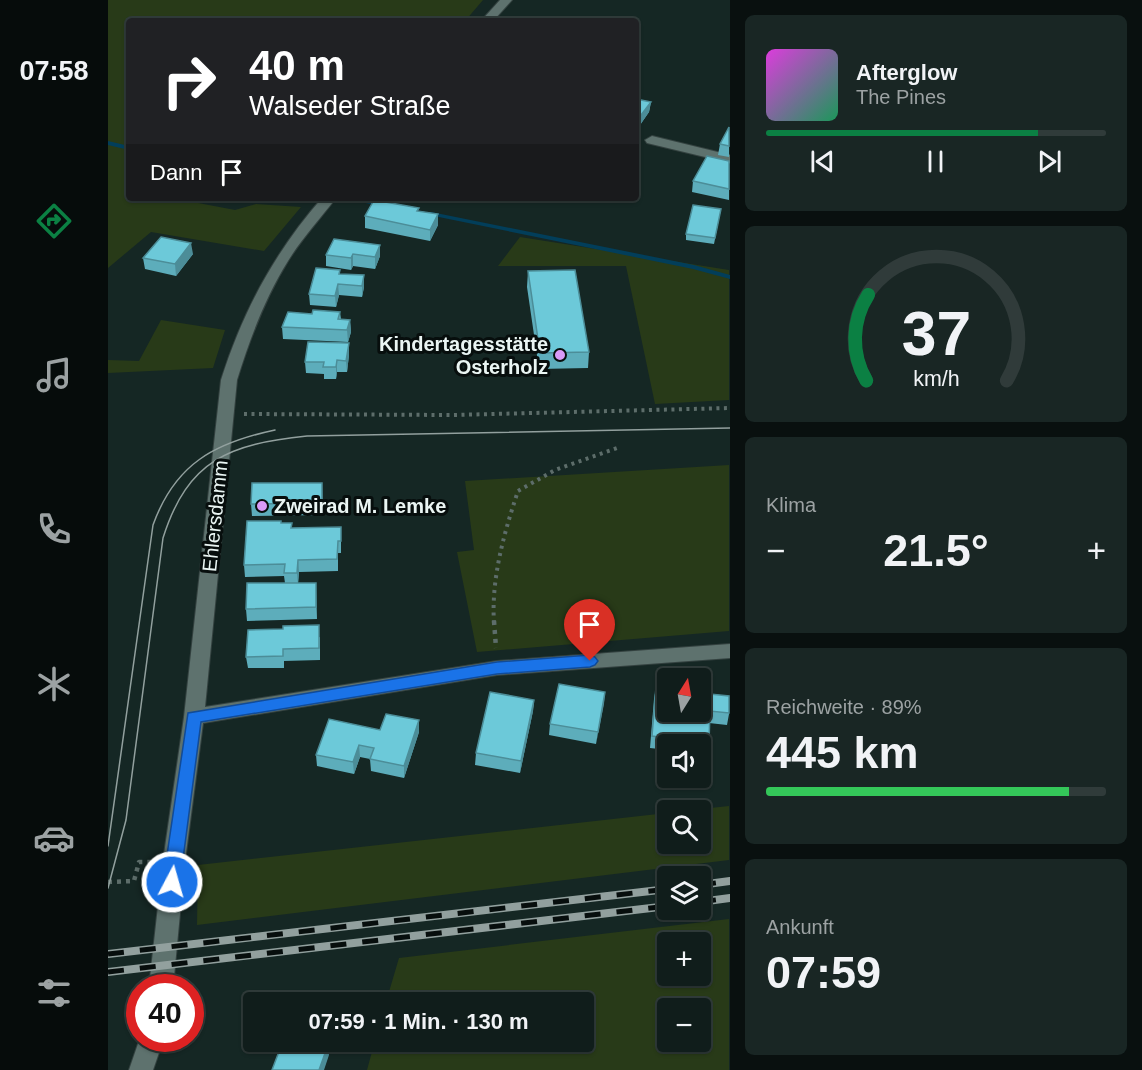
<!DOCTYPE html>
<html lang="de">
<head>
<meta charset="utf-8">
<style>
	:root { --surface:#101d1b; --page:#192624; --text:#f1f3f6; --muted:#9ca2a3; --line:#303b3a; --accent:#0b8043 }
	body { margin:0; font-family:Helvetica,sans-serif; background:var(--page); color:var(--text); height:100vh; display:flex; flex-direction:column; font-size:22px; white-space:nowrap }
	* { box-sizing:border-box; margin:0 }
	p { font-size:20px; color:var(--muted) }
	.icon { flex:none; width:33px; height:33px; fill:none; stroke:currentColor; stroke-width:2; stroke-linecap:round; stroke-linejoin:round }
	.map { position:relative; flex:1; overflow:hidden }
	.sheet { display:flex; flex-direction:column; gap:15px; padding:15px; background:#09100f; width:412px }
	.sheet>* { flex:none }
	.top-card { position:absolute; left:18px; top:18px; width:513px; height:183px; border-radius:6px; box-shadow:0 2px 4px #0004,0 0 0 2px var(--line); background:#202124; color:#fff; overflow:hidden }
	.needle { width:39px; rotate:11deg }
	.fabs { position:absolute; left:549px; top:668px; display:grid; gap:12px }
	.fabs a { display:grid; place-items:center; width:54px; height:54px; border-radius:6px; background:var(--surface); box-shadow:0 2px 4px #0004,0 0 0 2px var(--line); font-size:30px }
	.speed { position:absolute; left:18px; top:974px; display:flex; gap:12px; font-size:30px; font-weight:700; text-align:center }
	.speed>* { display:grid; place-content:center; width:78px; height:78px; border-radius:50%; background:var(--surface); box-shadow:0 2px 4px #0004,0 0 0 2px var(--line); line-height:1 }
	.speed .limit { border:9px solid #d22; background:#fff; color:#111 }
	.pin { position:absolute; display:grid; place-items:center; width:51px; height:51px; color:#fff; margin:-62px -26px; border-radius:50% 50% 50% 0; rotate:-45deg; box-shadow:0 0 6px #0007 }
	.pin .icon { rotate:45deg }
	.me { position:absolute; width:66px; margin:-33px; rotate:6deg; stroke-linejoin:round; filter:drop-shadow(0 0 4px #0008) }
	.turn { display:flex; align-items:center; gap:21px; height:126px; padding:0 24px; font-size:27px }
	.turn .icon { width:78px; height:78px; stroke-width:2.5 }
	.turn b { display:block; font-size:42px; line-height:51px }
	.then { display:flex; align-items:center; height:57px; padding:0 24px; background:#0003; gap:12px; font-size:22px }
	.big { font-size:45px; font-weight:600; line-height:1.1 }
	.sheet .widget { flex:1; display:flex; flex-direction:column; justify-content:center; gap:9px; min-width:0; padding:0 21px; border-radius:9px; background:var(--page) }
	.sheet .dial { align-items:center; gap:0 }
	.dial svg { height:156px; overflow:visible; fill:none; stroke:var(--line); stroke-width:7; stroke-linecap:round; text-anchor:middle }
	.dial text { fill:var(--text); stroke:none }
	.song { display:flex; align-items:center; gap:18px }
	.cover { width:72px; height:72px; border-radius:9px; background:linear-gradient(135deg,hsl(300 70% 55%),hsl(150 70% 35%)) }
	.played { height:6px; border-radius:3px; background:linear-gradient(90deg,var(--accent) 80%,var(--line) 80%) }
	.keys { display:flex; justify-content:space-around; direction:ltr }
	.heat { display:flex; justify-content:space-between; align-items:center; font-size:33px; direction:ltr }
	.charge { height:9px; border-radius:4px; background:linear-gradient(90deg,#34c759 89%,var(--line) 0) }
	.trip { position:absolute; left:135px; top:992px; width:351px; height:60px; border-radius:6px; background:var(--surface); box-shadow:0 2px 4px #0004,0 0 0 2px var(--line); font-weight:600; line-height:60px; text-align:center }
	main { display:flex; flex:1; min-height:0 }
	.tab-bar { display:flex; flex-direction:column; width:108px; justify-content:space-around; align-items:center; background:#060c0b; color:var(--muted) }
	.tab-bar .icon { width:42px; height:42px }
	.tab-bar .current { color:var(--accent) }
	.tab-bar b { font-size:27px; color:var(--text) }
	.map>svg:first-child { display:block }
</style>
</head>
<body>
<main>
<nav class="tab-bar">
<b>07:58</b>
<svg class="icon current" aria-label="directions" viewBox="0 0 24 24"><path d="M12 3l9 9-9 9-9-9zM9 14v-3h6M13 9l2 2-2 2"/></svg>
<svg class="icon" aria-label="music" viewBox="0 0 24 24"><path d="M9 18V5l10-2v13"/><circle cx="6" cy="18" r="3"/><circle cx="16" cy="16" r="3"/></svg>
<svg class="icon" aria-label="phone" viewBox="0 0 24 24"><path d="M5 4h4l2 5-3 2q2 4 5 5l2-3 5 2v4C11 20 4 13 5 4z"/></svg>
<svg class="icon" aria-label="climate" viewBox="0 0 24 24"><path d="M12 3v18M4 7l16 10M4 17L20 7"/></svg>
<svg class="icon" aria-label="car" viewBox="0 0 24 24"><path d="M5 17H2v-5l4-1 3-4h7l3 4 3 1v5h-3M9 17h6M6 11h13"/><circle cx="7" cy="17" r="2"/><circle cx="17" cy="17" r="2"/></svg>
<svg class="icon" aria-label="filters" viewBox="0 0 24 24"><path d="M4 7h16M4 17h16"/><circle cx="9" cy="7" r="2"/><circle cx="15" cy="17" r="2"/></svg>
</nav>
<div class="map">
<svg width="622" height="1070" viewBox="0 0 622 1070">
	<rect width="100%" height="100%" fill="#152724"/>
	<path fill="#283a18" fill-rule="evenodd" d="M0,0H375L357,21H21V198H64L127,210L148,204L193,207L156,251L43,232L0,268Z
		M412,237L621,270V400L547,404L518,266H390Z
		M53,320L117,330L105,368L0,373V360L31,361Z
		M621,465V631L369,652L349,552L366,550L357,481Z
		M621,806V860L89,925L90,865L559,813L560,843H592V810H584Z
		M621,919V1070H259L267,1041H476V1002H278L291,958ZM560,942H592V975H560ZM560,1008H592V1041H560Z"/>
	<g fill="none" stroke-linecap="round" stroke-linejoin="round">
		<path fill="#023e5a" fill-rule="evenodd" d="M0,141L21,146V150L0,145Z
			M239,198H251L273,202L276,204L273,206L242,200Z
			M323,212L586,265L622,275V279L585,269L321,215V213Z"/>
		<defs>
			<path id="minor" d="M392,0H404L385,21H373Z
				M544,136L622,155V163L539,143L537,140Z
				M214,198H228C212,219 194,238 180,261C157,298 142,338 129,380L97,707L389,661L622,644V658L389,675L95,723L77,861L65,987H41L55,861L76,717L113,380C135,311 166,253 214,198Z
				M32,1038H56L45,1070H21Z"/>
		</defs>
		<use href="#minor" stroke="#344240" stroke-width="2"/>
		<path stroke="#5d6d6a" stroke-width="4" stroke-dasharray="3 4.5" stroke-linecap="butt" d="M136,414L345,415L622,408
			M386,623C383,579 396,533 410,491L447,470L512,447"/>
		<path stroke="#5d6d6a" stroke-width="4.5" stroke-dasharray="4 5" stroke-linecap="butt" d="M386,621L388,648
			M0,882L26,881L31,862H43"/>
		<use href="#minor" fill="#5e726e" fill-rule="evenodd"/>
		<path stroke="#92a09e" stroke-width="1.5" d="M0,846L45,525C67,464 106,443 167,430
			M0,888L18,820L55,538C80,459 122,444 199,436L622,428"/>
		<defs>
			<path id="rail" d="M592,885L622,881
				M592,902L622,898
				M0,954L560,889
				M0,972L560,906"/>
		</defs>
		<use href="#rail" stroke="#92a09e" stroke-width="8"/>
		<use href="#rail" stroke="#070e0d" stroke-width="5" stroke-dasharray="16" stroke-linecap="butt"/>
	</g>
	<path fill="#5dadbb" d="M528,99L543,102L541,112L532,125H528Z
		M621,127V157L610,155L612,144Z
		M621,161V200L584,192L585,181Z
		M613,209L606,244L578,240V234Z
		M311,211L330,214V225L322,241L257,228V216Z
		M226,239L272,256L267,269L245,266L243,270L218,266V255Z
		M85,254L68,276L37,269L35,258Z
		M420,271L481,352L480,368L431,369L419,287Z
		M232,274L256,287L254,297L231,295L228,307L202,305L201,294Z
		M232,312L233,319L242,320L243,332L240,342L175,339L174,327L204,314Z
		M241,343V355L239,372H229L228,379H216V374L198,373L197,362Z
		M214,483L215,515L144,516L143,504Z
		M173,523H184V528L233,527V553H230V571L191,572L190,583H208L209,619L139,621L138,609L177,583L176,576L137,577L136,565Z
		M212,637V660L176,661V668H140L138,657Z
		M548,687L621,696V714L619,725L601,723V743L598,754H592V744H560V750L542,748L546,699Z
		M497,692L488,744L441,735L442,724Z
		M426,700L425,711L412,773L367,765L368,753Z
		M272,730L311,732L296,778L263,771L262,759L252,757L246,774L209,766L208,755Z"/>
	<path fill="#4c8d98" d="M543,102L541,112L532,125L533,115Z
		M330,214V225L322,241V230Z
		M83,243L85,254L68,276L67,264Z
		M272,245V256L267,269V257Z
		M245,254V266L243,270V258Z
		M256,275V287L254,297V286Z
		M230,284L231,295L228,307L227,296Z
		M242,320L243,332L240,342L239,330Z
		M241,343V355L239,372L238,361Z
		M229,360V372L228,379V367Z
		M190,560L191,572L190,585L189,573Z
		M497,692L496,704L488,744L490,732Z
		M426,700L425,711L412,773L413,761Z
		M311,720V732L296,778V766Z
		M251,745L252,757L246,774L245,762Z
		M220,1045L221,1055L216,1070H211Z"/>
	<path fill="#6cc9d9" stroke="#4c8d98" stroke-width="1.5" d="M528,99L543,102L533,115L528,114Z
		M621,127V146L612,144Z
		M599,156L621,161V189L585,181Z
		M266,200L311,208L309,211L330,214L322,230L257,216Z
		M585,205L613,209L607,238L578,234Z
		M53,237L83,243L67,264L35,258Z
		M226,239L272,245L267,257L245,254L243,258L218,255Z
		M208,268L232,270L231,274L256,275L254,286L230,284L227,296L201,294Z
		M467,270L481,352L432,353L420,271Z
		M205,310L232,312L230,319L242,320L239,330L174,327L180,312L204,314Z
		M200,342L241,343L238,361L229,360L228,367H215L216,362H197Z
		M144,483H214V503L143,504Z
		M139,521H173V523H184L183,528L233,527V541H230L229,559L190,560L189,573H176L177,564L136,565Z
		M139,583H208V607L138,609Z
		M211,625V648L175,649V656L138,657L140,630L175,629V626Z
		M451,684L497,692L490,732L442,724Z
		M548,687L560,689V711H592V693L621,696V713L602,711L601,743L544,736Z
		M382,692L426,700L413,761L368,753Z
		M278,714L311,720L296,766L262,759L266,748L251,745L245,762L208,755L221,719L272,730Z
		M175,1041H207L220,1045L211,1070H164Z"/>
	<path fill="#1a73e8" stroke="#114b97" stroke-width="1.5" d="M482,655L487,657L490,661L487,665L482,667L389,674L93,722L72,882L70,887L64,889L58,887L55,882L80,713L389,662Z"/>
	<g fill="#d99af7" stroke="#070e0d" stroke-width="2">
		<circle cx="452" cy="355" r="6"/>
		<circle cx="154" cy="506" r="6"/>
	</g>
	<g text-anchor="middle" stroke-width="6" stroke-linejoin="round" paint-order="stroke">
		<g font-size="20" font-weight="bold" fill="#eaf5f3" stroke="#070e0d" text-anchor="end">
			<text x="440" y="351">Kindertagesstätte<tspan x="440" dy="23">Osterholz</tspan></text>
			<text x="166" y="513" text-anchor="start">Zweirad M. Lemke</text>
		</g>
		<g font-size="20" fill="#eaf5f3" stroke="#070e0d">
			<text transform="translate(107 516) rotate(-84)" y="7">Ehlersdamm</text>
		</g>
	</g>
</svg>
<div class="fabs">
<a><svg class="needle" viewBox="-14 -14 28 28"><path d="M0-13l5 13h-10z" fill="#e53935"/><path d="M0 13l5-13h-10z" fill="#9ca2a3"/></svg></a>
<a><svg class="icon" aria-label="sound" viewBox="0 0 24 24"><path d="M4 9h4l5-4v14l-5-4H4zM17 9q2 3 0 6"/></svg></a>
<a><svg class="icon" aria-label="search" viewBox="0 0 24 24"><circle cx="10" cy="10" r="6"/><path d="M15 15l6 6"/></svg></a>
<a><svg class="icon" aria-label="layers" viewBox="0 0 24 24"><path d="M12 4l9 5-9 5-9-5zM3 14l9 5 9-5"/></svg></a>
<a>+</a>
<a>−</a>
</div>
<div class="speed"><div class="limit">40</div></div>
<div class="pin" style="left:482px;top:661px;background:#d93025"><svg class="icon" aria-label="arrive" viewBox="0 0 24 24"><path d="M6 21V4h12l-3 4 3 4H6"/></svg></div>
<svg class="me" style="left:64px;top:882px" viewBox="-20 -20 40 40"><circle r="17" fill="#1a73e8" stroke="#fff" stroke-width="3"/><path d="M0-11L8 9 0 5-8 9z" fill="#fff"/></svg>
<div class="trip">07:59 · 1 Min. · 130 m</div>
<div class="top-card">
<div class="turn"><svg class="icon" aria-label="right" viewBox="0 0 24 24"><path d="M7 20v-9h11M14 6l5 5-5 5"/></svg><div><b>40 m</b>Walseder Straße</div></div>
<div class="then">Dann<svg class="icon" aria-label="arrive" viewBox="0 0 24 24"><path d="M6 21V4h12l-3 4 3 4H6"/></svg></div>
</div>
</div>
<section class="sheet">
<div class="widget">
<div class="song"><i class="cover"></i><div><b>Afterglow</b><p>The Pines</p></div></div>
<div class="played"></div>
<div class="keys"><svg class="icon" aria-label="previous" viewBox="0 0 24 24"><path d="M18 5L8 12l10 7zM5 5v14"/></svg><svg class="icon" aria-label="pause" viewBox="0 0 24 24"><path d="M8 5v14M16 5v14"/></svg><svg class="icon" aria-label="next" viewBox="0 0 24 24"><path d="M6 5l10 7-10 7zM19 5v14"/></svg></div>
</div>
<div class="widget dial"><svg viewBox="0 0 100 80">
<path d="M14 69A42 42 0 1 1 86 69"/>
<path d="M14 69A42 42 0 0 1 15 25" stroke="#0b8043"/>
<text x="50" y="56" font-size="32" font-weight="700">37</text>
<text x="50" y="72" font-size="11">km/h</text>
</svg></div>
<div class="widget"><p>Klima</p>
<div class="heat"><a>−</a><b class="big">21.5°</b><a>+</a></div>
</div>
<div class="widget"><p>Reichweite · 89%</p><b class="big">445 km</b><div class="charge"></div></div>
<div class="widget"><p>Ankunft</p><b class="big">07:59</b></div>
</section>
</main>
</body>
</html>
